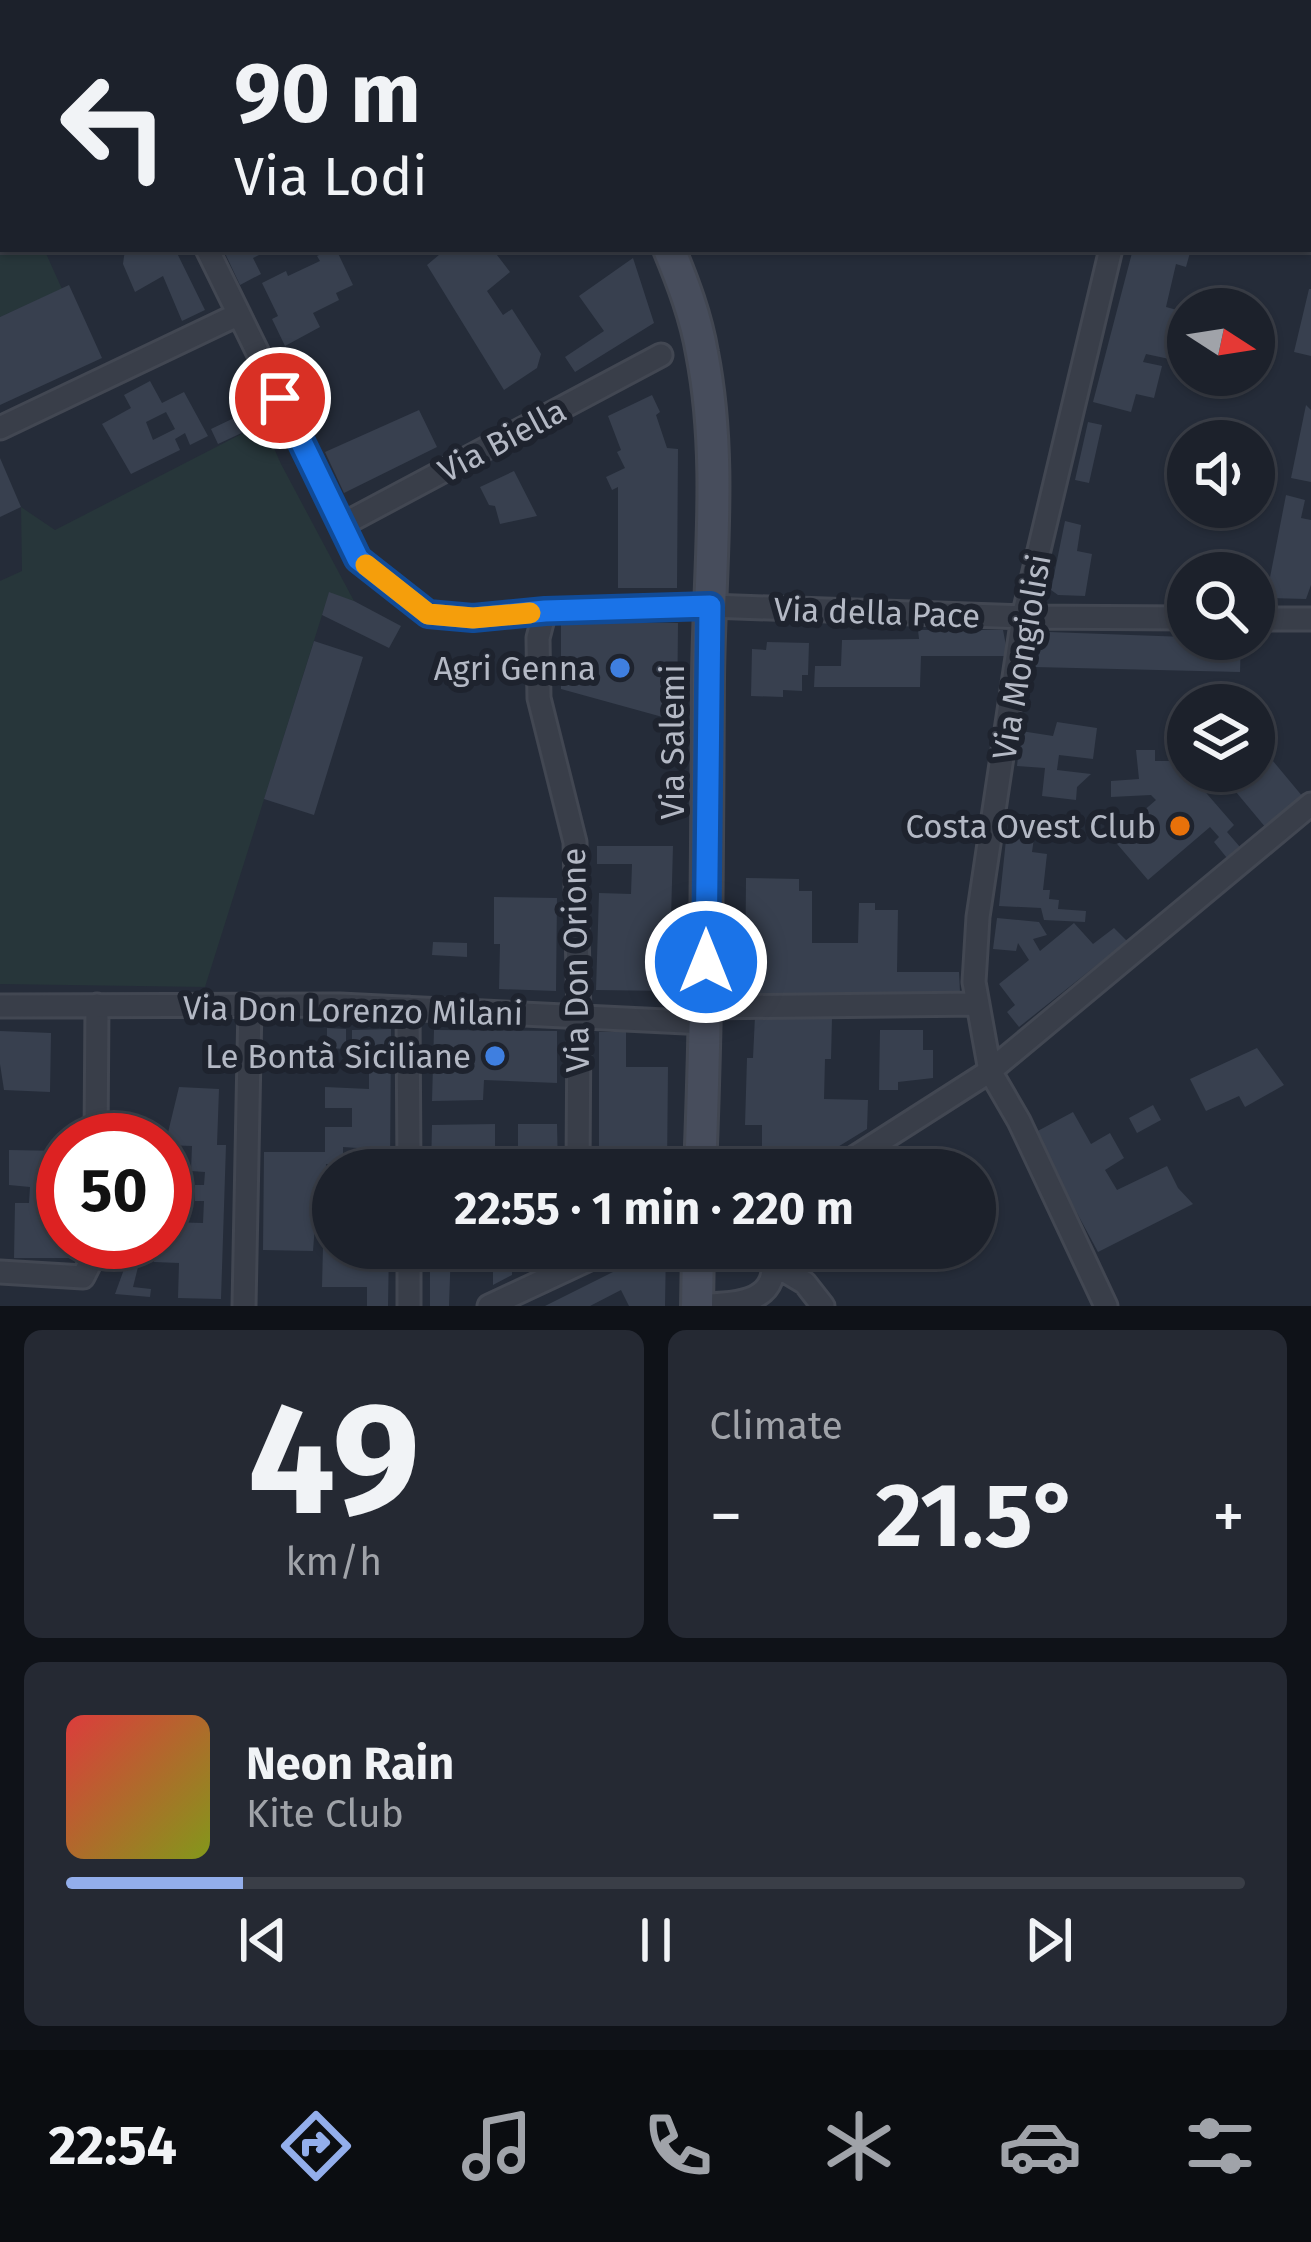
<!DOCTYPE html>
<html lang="en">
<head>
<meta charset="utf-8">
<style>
	:root { --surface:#1c212b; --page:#252933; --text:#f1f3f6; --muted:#a0a3a9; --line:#3a3e47; --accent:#93aeeb }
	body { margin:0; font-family:"Fira Sans",sans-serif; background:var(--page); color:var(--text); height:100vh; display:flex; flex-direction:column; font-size:45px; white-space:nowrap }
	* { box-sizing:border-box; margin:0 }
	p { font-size:39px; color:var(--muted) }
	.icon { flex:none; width:66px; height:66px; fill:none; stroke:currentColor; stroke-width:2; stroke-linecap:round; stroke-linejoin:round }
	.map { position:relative; height:1306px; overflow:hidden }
	.side { display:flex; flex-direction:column; gap:24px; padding:24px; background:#0f1218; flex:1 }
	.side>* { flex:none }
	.guide { position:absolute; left:0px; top:0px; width:1311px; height:252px; box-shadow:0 3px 9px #0004,0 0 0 3px var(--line); background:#1c212b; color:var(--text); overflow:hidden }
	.needle { width:78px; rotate:102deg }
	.fabs { position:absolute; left:1167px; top:288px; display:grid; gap:24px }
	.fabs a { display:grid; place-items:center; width:108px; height:108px; border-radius:50%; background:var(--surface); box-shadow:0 3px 9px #0004,0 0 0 3px var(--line); font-size:60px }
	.speed { position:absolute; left:36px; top:1113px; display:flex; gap:24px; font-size:60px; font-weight:700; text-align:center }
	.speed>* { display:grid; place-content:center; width:156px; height:156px; border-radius:50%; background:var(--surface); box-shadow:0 3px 9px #0004,0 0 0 3px var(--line); line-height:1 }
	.speed .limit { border:18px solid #d22; background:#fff; color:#111 }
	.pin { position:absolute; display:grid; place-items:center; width:102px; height:102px; color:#fff; margin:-51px; border:6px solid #fff; border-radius:50%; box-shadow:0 3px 12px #0007 }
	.me { position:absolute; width:132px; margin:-66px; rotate:0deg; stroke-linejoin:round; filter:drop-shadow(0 0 9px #0008) }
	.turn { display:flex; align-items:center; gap:42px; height:252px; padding:0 36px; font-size:54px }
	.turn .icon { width:156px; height:156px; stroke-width:2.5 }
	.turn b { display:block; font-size:84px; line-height:102px }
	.big { font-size:90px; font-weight:700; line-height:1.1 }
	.side .card { flex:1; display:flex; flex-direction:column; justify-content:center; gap:18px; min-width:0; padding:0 42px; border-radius:18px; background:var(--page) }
	.side .dial { align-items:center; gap:0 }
	.dial b { font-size:156px; line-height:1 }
	.song { display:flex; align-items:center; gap:36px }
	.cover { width:144px; height:144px; border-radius:18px; background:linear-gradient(135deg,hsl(0 70% 55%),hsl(70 70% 35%)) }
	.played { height:12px; border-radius:6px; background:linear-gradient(90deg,var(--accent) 15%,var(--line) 15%) }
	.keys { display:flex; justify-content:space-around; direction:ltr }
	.heat { display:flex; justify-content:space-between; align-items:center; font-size:66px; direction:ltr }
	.side .tiles { flex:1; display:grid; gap:24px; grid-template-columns:1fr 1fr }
	.card:last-child { grid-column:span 2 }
	.trip { position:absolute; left:312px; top:1149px; width:684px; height:120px; border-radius:60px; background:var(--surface); box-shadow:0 3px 9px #0004,0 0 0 3px var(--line); font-weight:700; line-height:120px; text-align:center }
	.dock { display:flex; height:192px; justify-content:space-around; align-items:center; background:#0b0d11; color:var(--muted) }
	.dock .icon { width:84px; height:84px }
	.dock .active { color:var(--accent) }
	.dock b { font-size:54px; color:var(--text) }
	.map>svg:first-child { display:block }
</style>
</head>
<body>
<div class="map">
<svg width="1311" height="1306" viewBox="0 0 1311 1306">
	<rect width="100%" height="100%" fill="#252c39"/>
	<path fill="#27363a" d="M3,219V249H44L62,289L0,317V220Z
		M263,423L281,464L354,601L329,593L205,987L0,984V581L22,571L21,507L55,530Z"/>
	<path fill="#38404f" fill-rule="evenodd" d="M125,249H175L205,310L182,321L163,276L135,292L123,264Z
		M223,249H271L253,258L261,274L240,285Z
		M331,249H336L353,285L336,293L339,300L313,313L320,327L285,346L272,319L278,316L262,283L286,271L288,276L320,261L317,256Z
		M446,249H504L497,255L510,272L487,291L503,315L512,309L541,354L537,368L504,390L427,265Z
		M1133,249H1191L1186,267L1176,264L1166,307L1188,313V363L1146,354L1143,362L1162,366L1154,398L1136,394L1131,412L1093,402Z
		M633,258L654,323L575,372L565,357L604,331L579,296Z
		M69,285L102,358L0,405V317Z
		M1309,289H1311V356L1294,352Z
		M150,381L162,403L184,392L208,436L190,445L185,433L175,439L180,450L131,474L102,424L131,408L124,395ZM166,412L175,429L153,440L146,422Z
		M652,395L660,412L656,415L667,448L678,449L677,588H618V487L612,490L606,477L625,468L617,452L621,450L608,416Z
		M1306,405L1311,410V482L1291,478Z
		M255,408L263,423L218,444L211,429Z
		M419,410L437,447L344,493L325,452Z
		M1088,422L1102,425L1089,483L1075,480Z
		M0,458L21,507L0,517Z
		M514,471L537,516L500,524L495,506L489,505L480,487Z
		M1286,495L1305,500L1301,518L1311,520V585L1306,599L1266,598Z
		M1065,521L1081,525L1077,551L1092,554L1085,596L1058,595L1051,590Z
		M329,592L354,601L401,626L389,648L322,615Z
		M561,622L678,623L677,721L561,689Z
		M918,630H1003L1008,656H921L920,687H814L815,666H841L842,640L919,639Z
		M1049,632L1241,639L1240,672L1034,667L1039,637Z
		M314,641L363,657L314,815L264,799Z
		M767,642L809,643L808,675H802V691L783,690V697L751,696L752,649L766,650Z
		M1057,722L1097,728L1093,759L1059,755L1057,770L1091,774L1077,787L1076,800L1042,796L1045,768L1017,766L1021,731L1053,736Z
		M1136,750H1155V761H1180L1179,774L1183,776L1188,772L1234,825L1227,832L1240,847L1227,858L1214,842L1219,837L1210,827L1148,880L1112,838L1156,800L1151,795L1111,797V781L1139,779Z
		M1273,761L1303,797L1266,828L1236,792Z
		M1008,821L1036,824L1032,852L1047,854L1043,890H1050L1049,899L1059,900L1058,909L1086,911L1085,922L1044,920L1041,908L999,906Z
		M597,846H673L669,991L596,990L599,893L631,894L632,864H597Z
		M746,878L799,879V891H812V943H858L859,903H875V910H898L897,972H959L960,992L745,994Z
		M494,897L557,898L556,991L499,989L500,944H494Z
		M997,918L1039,922L1047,935L1033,939L1040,951L1074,923L1093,944L1114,928L1127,941L1019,1027L1007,1012L1015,1005L999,984L1029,960L1018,943L1016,951L993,949Z
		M433,942L467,943V957L432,955Z
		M755,1016L832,1018L831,1059H825L824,1099L868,1100L867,1129L823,1156L825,1147L762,1146V1125H745L747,1058H753Z
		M327,1028L346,1029V1049L327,1048Z
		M391,1029L390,1170H357L358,1148L343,1147V1164H326L325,1227L315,1225L313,1251L263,1250L264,1152H325V1127H352V1108H325V1087L369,1089V1051L352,1050V1030Z
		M434,1030L557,1031V1083L484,1080L483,1100L432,1101Z
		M880,1030H923V1050H933V1078L898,1082V1090H879Z
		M0,1031L51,1033L50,1092L4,1090L0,1064Z
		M599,1032H626V1067H668L667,1170H599Z
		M1257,1048L1284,1085L1245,1107L1239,1096L1206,1111L1190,1079Z
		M179,1087L219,1089L217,1145H226L221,1299L178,1298L179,1263L154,1262V1242H165V1222L203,1223L204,1201H195V1185H204L205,1172L191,1171L192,1146L165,1145Z
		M1153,1105L1161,1120L1137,1133L1129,1118Z
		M1073,1112L1091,1144L1110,1133L1124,1158L1105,1170L1117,1190L1167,1166L1178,1188L1193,1204L1098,1252L1034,1133Z
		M495,1124V1170H431L432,1125Z
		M518,1124H557L558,1170H518Z
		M9,1150L63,1151V1242H73V1258H14L15,1203H29L30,1187L9,1185Z
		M323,1246L389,1248L388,1306H367V1287H322Z
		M430,1248H451L449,1306H430Z
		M493,1248H512V1275L493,1285Z
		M661,1248H666L665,1306H629L621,1290L590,1306H545Z
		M127,1261L139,1263L133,1287L151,1289L150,1297L115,1294Z"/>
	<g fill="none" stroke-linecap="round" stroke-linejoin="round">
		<defs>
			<path id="lane" d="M507,3L510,0"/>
			<path id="street" d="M84,0L85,3
				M400,3L406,0
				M627,3L633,0
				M1181,3L1182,0
				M0,199L3,197
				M207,249L359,559L428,614L473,618L545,611L710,606L1023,617L1188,618
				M0,428L239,314
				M342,525L661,355
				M545,611L538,638L539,698L575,842L579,1016L578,1170
				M1254,619H1311
				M0,1006L340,1005L706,1023
				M706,1007L978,1004
				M408,1008L409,1170
				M96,1140L97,1005
				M835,1170L990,1071L1311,804
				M409,1248V1306
				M775,1265L805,1283L823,1306
				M0,1272L83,1277L96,1251V1242
				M697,1305C737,1305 786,1303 770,1248
				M244,1306L250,1005
				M489,1306L613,1248
				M1106,1306L1019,1121L990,1071L974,982L978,917L1023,617L1111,249"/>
			<path id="secondary" d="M546,0L547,3
				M669,249C683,283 696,317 702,353C723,460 709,571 708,679C707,843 707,1006 700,1170
				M697,1306L698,1248"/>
		</defs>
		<use href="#lane" stroke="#424752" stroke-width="16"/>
		<use href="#street" stroke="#424752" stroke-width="27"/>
		<use href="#secondary" stroke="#424752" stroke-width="36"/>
		<use href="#lane" stroke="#393e49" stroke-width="10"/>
		<use href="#street" stroke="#393e49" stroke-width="21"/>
		<use href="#secondary" stroke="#474d5c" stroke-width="30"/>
	</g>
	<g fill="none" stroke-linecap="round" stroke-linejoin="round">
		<defs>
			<path id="route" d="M280,398L358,559L428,614L473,618L545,611L710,606L706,962"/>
		</defs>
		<use href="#route" stroke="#114b97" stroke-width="30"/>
		<use href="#route" stroke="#1a73e8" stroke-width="21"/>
		<path stroke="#f59e0b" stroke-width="21" d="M366,565L428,614L473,618L530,613"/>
	</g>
	<g fill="#3f7fe0" stroke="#1e232e" stroke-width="4.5">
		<circle cx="620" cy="668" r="12"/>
		<circle cx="495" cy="1056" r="12"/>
	</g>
	<circle fill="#e8710a" stroke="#1e232e" stroke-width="4.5" cx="1180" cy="826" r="12"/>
	<g text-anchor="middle" stroke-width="12" stroke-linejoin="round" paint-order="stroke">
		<g font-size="33" fill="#b4b9c5" stroke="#1e232e">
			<text transform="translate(502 440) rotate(-28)" y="12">Via Biella</text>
			<text transform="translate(877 612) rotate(2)" y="12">Via della Pace</text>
			<text transform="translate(1021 657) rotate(-80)" y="12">Via Mongiolisi</text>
			<text transform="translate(672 742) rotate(-90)" y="12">Via Salemi</text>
			<text transform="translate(575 960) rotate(-91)" y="12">Via Don Orione</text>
			<text transform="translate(353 1010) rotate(1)" y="12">Via Don Lorenzo Milani</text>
		</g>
		<g font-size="33" fill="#b4b9c5" stroke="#1e232e" text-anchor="end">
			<text x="596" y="680">Agri Genna</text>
			<text x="1156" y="838">Costa Ovest Club</text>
			<text x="471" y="1068">Le Bontà Siciliane</text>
		</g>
	</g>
</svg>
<div class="fabs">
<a><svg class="needle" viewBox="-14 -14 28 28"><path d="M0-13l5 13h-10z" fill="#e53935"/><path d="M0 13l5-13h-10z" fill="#a0a3a9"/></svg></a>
<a><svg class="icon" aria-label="sound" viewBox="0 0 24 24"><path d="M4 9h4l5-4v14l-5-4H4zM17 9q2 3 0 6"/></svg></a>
<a><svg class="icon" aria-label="search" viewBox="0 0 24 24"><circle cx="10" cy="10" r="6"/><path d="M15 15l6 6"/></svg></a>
<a><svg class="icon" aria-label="layers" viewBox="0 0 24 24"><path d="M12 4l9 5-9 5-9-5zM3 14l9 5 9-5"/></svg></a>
</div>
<div class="speed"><div class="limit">50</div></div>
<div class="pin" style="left:280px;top:398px;background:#d93025"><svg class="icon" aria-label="arrive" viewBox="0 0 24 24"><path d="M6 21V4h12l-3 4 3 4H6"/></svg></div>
<svg class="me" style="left:706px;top:962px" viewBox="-20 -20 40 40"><circle r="17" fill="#1a73e8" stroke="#fff" stroke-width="3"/><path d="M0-11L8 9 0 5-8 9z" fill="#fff"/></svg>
<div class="trip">22:55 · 1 min · 220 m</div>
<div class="guide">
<div class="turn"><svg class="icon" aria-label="left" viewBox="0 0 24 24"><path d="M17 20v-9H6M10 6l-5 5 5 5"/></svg><div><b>90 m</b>Via Lodi</div></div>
</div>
</div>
<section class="side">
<div class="tiles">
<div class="card dial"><b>49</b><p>km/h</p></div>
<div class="card"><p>Climate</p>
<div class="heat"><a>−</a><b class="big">21.5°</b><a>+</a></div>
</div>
<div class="card">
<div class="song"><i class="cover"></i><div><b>Neon Rain</b><p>Kite Club</p></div></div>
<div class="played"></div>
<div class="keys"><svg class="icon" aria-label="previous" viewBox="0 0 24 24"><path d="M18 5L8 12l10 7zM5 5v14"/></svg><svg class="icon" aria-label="pause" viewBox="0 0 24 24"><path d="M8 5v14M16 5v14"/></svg><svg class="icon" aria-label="next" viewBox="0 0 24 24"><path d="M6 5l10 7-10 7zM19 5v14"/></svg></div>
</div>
</div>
</section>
<nav class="dock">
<b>22:54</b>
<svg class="icon active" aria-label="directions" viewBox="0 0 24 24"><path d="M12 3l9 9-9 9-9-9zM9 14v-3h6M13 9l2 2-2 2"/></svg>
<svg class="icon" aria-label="music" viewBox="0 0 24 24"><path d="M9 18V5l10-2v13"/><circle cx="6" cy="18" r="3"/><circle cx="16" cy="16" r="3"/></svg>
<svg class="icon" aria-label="phone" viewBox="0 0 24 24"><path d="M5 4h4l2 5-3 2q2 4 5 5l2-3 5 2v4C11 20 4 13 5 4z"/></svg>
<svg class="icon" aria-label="climate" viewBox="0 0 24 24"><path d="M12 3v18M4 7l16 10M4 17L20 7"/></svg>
<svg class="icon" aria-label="car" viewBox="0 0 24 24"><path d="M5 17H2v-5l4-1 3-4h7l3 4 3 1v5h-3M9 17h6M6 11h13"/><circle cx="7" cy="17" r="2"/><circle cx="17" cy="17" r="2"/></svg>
<svg class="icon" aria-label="filters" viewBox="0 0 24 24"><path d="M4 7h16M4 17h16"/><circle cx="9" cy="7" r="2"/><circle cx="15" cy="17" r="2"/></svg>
</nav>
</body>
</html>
